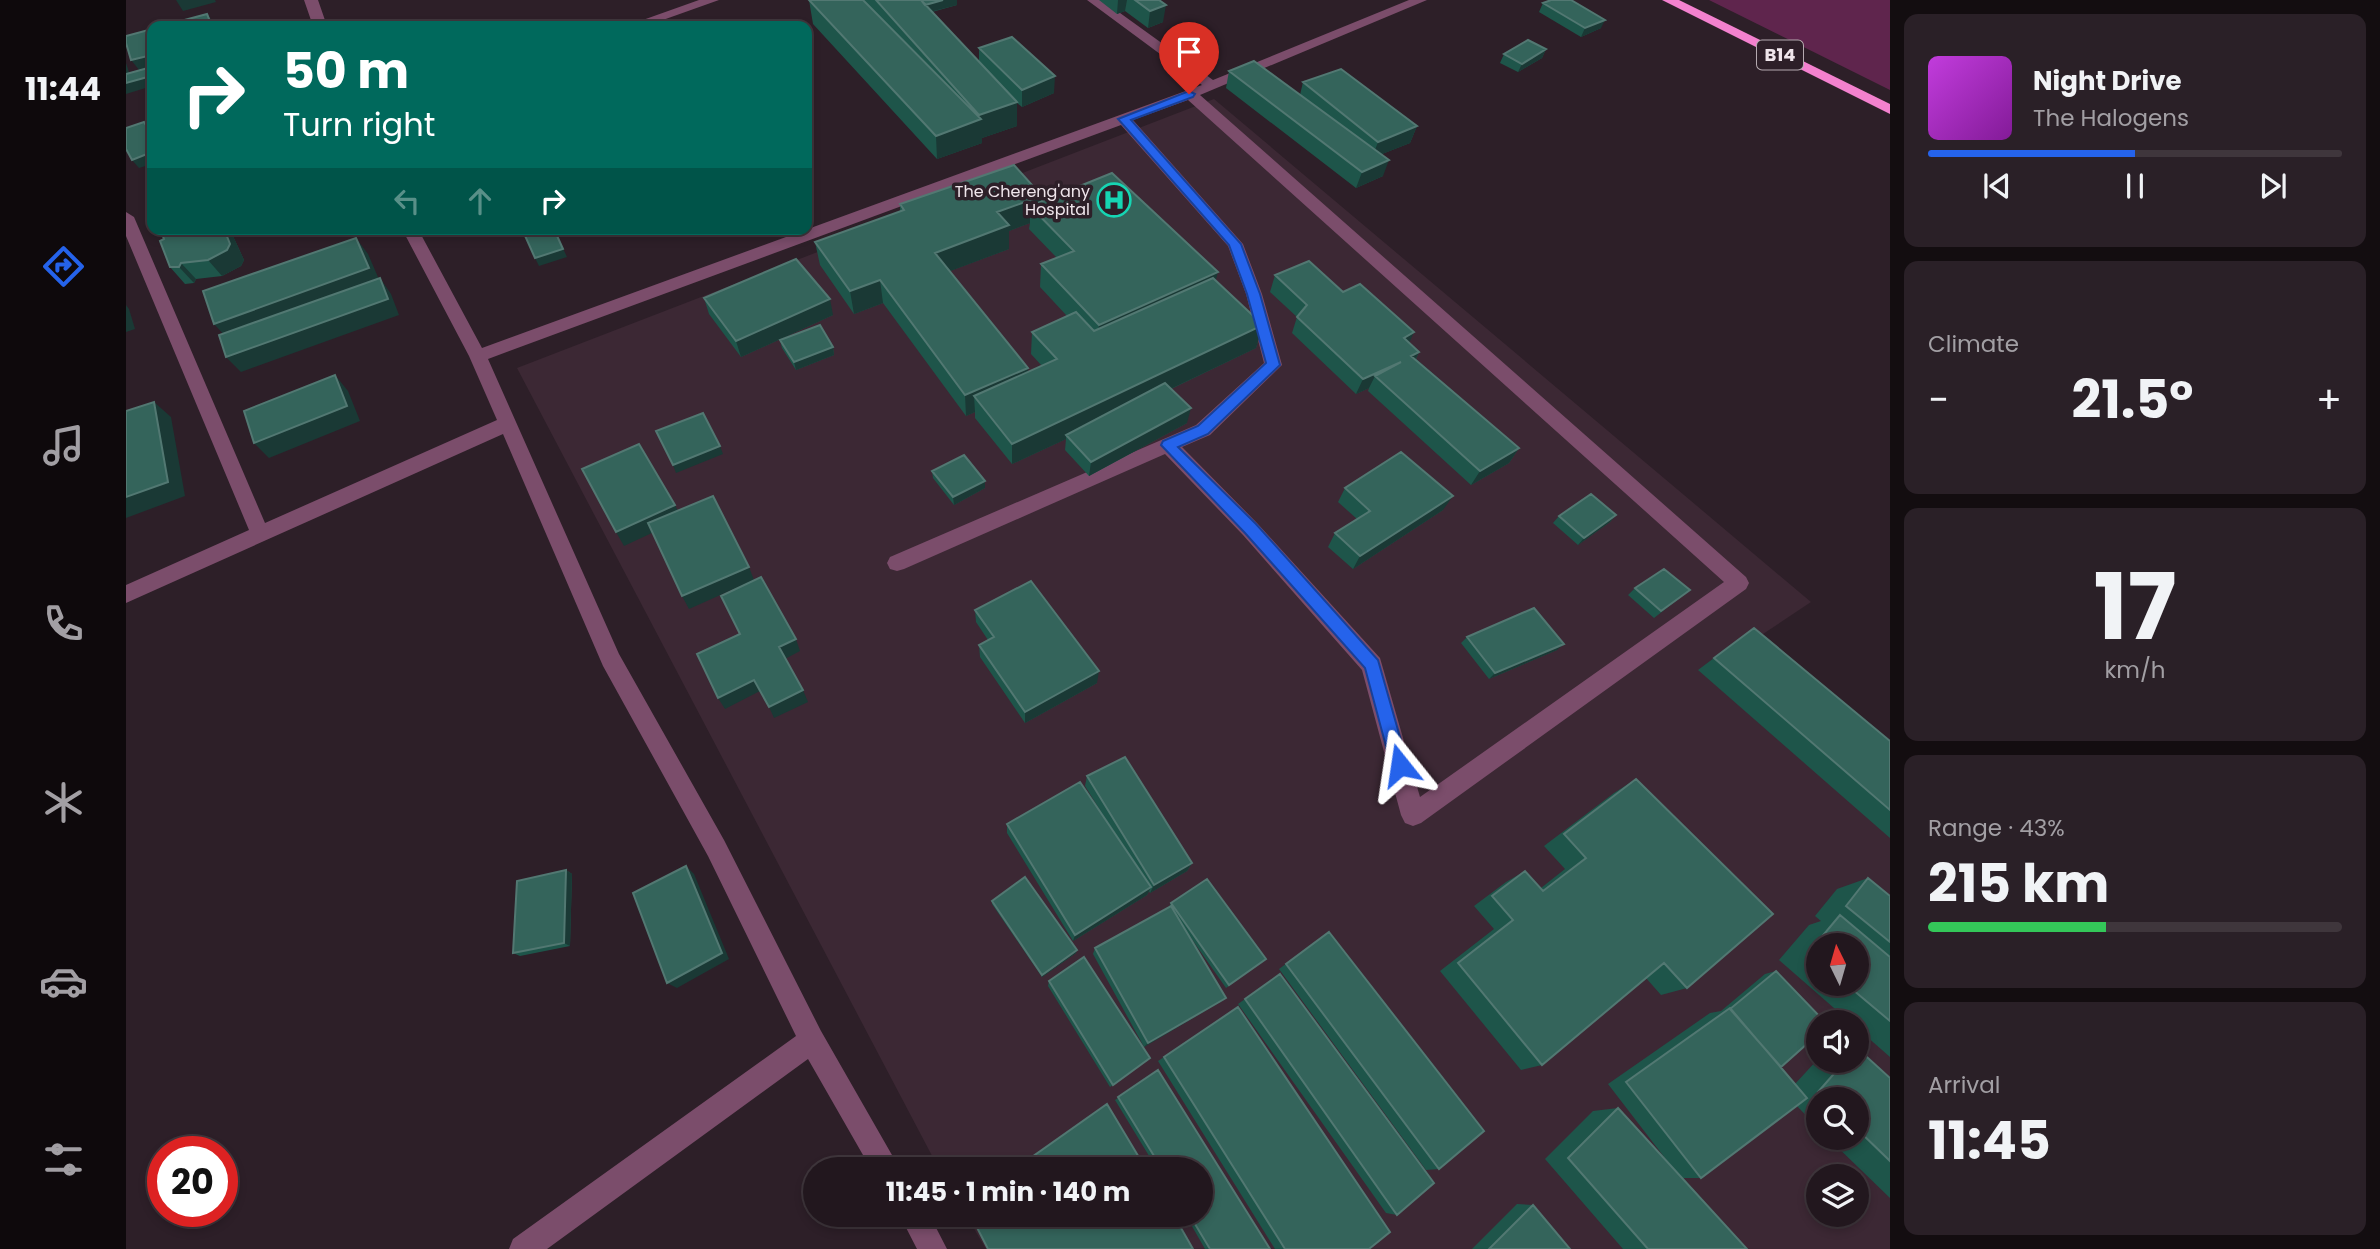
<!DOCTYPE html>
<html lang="en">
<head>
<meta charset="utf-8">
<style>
	:root { --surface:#22171e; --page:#2a2027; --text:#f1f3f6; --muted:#a29fa4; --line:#3f363c; --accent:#2563eb }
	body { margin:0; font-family:Poppins,sans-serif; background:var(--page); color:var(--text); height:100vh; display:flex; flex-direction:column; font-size:26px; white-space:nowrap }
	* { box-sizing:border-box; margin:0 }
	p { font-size:23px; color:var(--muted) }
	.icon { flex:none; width:38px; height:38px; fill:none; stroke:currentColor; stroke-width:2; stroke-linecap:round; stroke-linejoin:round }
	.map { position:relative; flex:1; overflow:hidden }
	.panel { display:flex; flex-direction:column; gap:14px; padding:14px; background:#130d10; width:490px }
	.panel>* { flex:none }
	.hud { position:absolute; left:21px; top:21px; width:665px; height:214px; border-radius:14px; box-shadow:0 4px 10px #0003,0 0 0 2px var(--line); background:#00695c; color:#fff; overflow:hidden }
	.needle { width:46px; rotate:355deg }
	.tools { position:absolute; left:1680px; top:933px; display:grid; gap:14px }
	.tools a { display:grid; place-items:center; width:63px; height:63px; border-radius:50%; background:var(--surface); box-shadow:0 4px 10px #0003,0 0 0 2px var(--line); font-size:35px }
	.speed { position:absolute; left:21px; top:1136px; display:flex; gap:14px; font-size:35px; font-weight:700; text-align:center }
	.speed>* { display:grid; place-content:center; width:91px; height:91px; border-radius:50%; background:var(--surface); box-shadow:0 4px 10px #0003,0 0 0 2px var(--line); line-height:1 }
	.speed .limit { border:10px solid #d22; background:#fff; color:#111 }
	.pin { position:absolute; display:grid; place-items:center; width:60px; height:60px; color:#fff; margin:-72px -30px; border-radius:50% 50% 50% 0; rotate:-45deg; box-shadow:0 0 7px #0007 }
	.pin .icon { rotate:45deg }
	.me { position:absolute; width:77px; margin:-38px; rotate:345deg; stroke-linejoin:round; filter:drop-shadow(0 0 5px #0008) }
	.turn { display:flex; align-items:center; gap:24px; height:147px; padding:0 21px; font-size:32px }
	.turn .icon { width:91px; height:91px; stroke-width:2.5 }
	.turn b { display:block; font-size:49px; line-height:60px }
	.lanes { display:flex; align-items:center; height:66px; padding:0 21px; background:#0003; justify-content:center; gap:35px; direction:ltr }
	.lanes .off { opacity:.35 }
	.big { font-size:52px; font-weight:700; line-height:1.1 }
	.panel .tile { flex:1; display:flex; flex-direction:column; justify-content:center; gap:10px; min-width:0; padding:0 24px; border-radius:14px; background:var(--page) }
	.panel .dial { align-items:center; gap:0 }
	.dial b { font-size:91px; line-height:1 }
	.song { display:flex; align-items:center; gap:21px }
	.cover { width:84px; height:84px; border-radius:10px; background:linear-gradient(135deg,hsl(290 70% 55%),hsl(290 70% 35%)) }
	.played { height:7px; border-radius:4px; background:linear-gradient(90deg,var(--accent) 50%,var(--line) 50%) }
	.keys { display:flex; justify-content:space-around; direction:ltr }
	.heat { display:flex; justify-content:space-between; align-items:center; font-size:38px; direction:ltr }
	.charge { height:10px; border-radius:5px; background:linear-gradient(90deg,#34c759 43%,var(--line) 0) }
	.trip { position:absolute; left:677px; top:1157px; width:410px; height:70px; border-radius:35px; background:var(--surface); box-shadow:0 4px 10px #0003,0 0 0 2px var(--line); font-weight:700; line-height:70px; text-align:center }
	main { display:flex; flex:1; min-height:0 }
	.tabs { display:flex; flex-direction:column; width:126px; justify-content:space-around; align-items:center; background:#0e090c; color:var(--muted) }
	.tabs .icon { width:49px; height:49px }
	.tabs .current { color:var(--accent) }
	.tabs b { font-size:32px; color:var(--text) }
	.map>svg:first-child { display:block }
</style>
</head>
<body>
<main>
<nav class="tabs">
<b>11:44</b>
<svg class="icon current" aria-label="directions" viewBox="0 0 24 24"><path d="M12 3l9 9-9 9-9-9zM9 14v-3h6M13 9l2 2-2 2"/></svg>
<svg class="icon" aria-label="music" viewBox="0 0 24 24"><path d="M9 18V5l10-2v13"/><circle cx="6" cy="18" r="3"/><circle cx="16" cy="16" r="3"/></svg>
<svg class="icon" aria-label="phone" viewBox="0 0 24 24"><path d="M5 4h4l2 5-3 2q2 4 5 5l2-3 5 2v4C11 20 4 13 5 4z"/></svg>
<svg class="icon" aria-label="climate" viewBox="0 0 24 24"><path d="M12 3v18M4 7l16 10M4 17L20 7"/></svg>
<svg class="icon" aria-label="car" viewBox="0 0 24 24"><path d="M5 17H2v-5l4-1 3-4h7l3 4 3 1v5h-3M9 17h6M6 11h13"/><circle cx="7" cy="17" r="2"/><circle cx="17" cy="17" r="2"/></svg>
<svg class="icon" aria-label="filters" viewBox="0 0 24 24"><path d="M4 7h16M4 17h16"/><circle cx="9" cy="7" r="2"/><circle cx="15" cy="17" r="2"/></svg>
</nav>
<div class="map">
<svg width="1764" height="1249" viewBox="0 0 1764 1249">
	<rect width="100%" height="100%" fill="#2d1f28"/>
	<path fill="#3c2834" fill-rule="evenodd" d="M1088,99L1685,602L1637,634L1764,741V1249H860L840,1215L1074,1214V1169H813L391,368ZM1692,945H1731V984H1692ZM1692,1022H1731V1060H1692ZM1692,1099H1731V1138H1692ZM1692,1176H1731V1214H1692Z"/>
	<path fill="#5f254d" d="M1583,0H1764V90Z"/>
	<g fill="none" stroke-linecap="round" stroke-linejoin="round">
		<path fill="#7b4d6b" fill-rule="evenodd" d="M178,0H192L201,26H187Z
			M573,0H593L520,26H500Z
			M961,0H976L1087,80L1283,0H1301L1074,95L1620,577L1623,583L1620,589L1295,823L1287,826L1279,823L1275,815L1236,670L1117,535L1039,454L778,569L771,571L764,569L761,563L764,557L1070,425L1138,363L1120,294L1102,246L995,125L362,359L493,654L598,840L695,1031L774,1169H745L682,1059L421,1249H383L387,1239L670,1036L582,856L477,666L377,434L0,603V585L123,530L0,236V212L8,217L139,523L371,420L343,356L276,229H292L356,348L1076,85ZM1062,100L1598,582L1294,797L1254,658L1131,523L1056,447L1084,435L1156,365L1136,294L1117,244L1007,120Z
			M773,1214H803L821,1249H791Z"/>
		<path fill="#f381ce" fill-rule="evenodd" d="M1536,0H1553L1764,104V114Z"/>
	</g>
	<path fill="#1e554a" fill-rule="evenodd" d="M683,0H831V5L806,12L853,62V48L928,93L896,107L891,103V126L856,138V143L811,159L687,24Z
		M973,0H1033L1037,22L1022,28L999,11L991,14Z
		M1417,3L1475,28L1455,37L1413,12Z
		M1420,49L1416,58L1392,72L1374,63L1378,54Z
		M1103,71L1174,95L1177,82L1291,126L1284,143L1256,154L1257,176L1230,188L1100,88Z
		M916,201L1090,281L1137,325L1130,348L1045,389L1061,423L963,476L939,450L940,439L886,464L849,418V412L840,416L757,303L728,314L694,265L689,242L774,211V204ZM904,223L903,229L931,258L915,264L914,287L941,316L906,332L905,354L916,366L902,372V368L824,271L883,249V231Z
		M107,236L118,260L115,266L96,276L70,279L68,283L59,284L44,267L38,239Z
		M1149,275L1217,292L1283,343L1293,352L1290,359L1393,448L1383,463L1345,485L1242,391L1243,388L1230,394L1166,333L1171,317L1144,292Z
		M578,298L707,315L615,357L583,314Z
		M654,340L707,347L708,355L670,370L656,348Z
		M806,471L859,481V488L828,505L807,478Z
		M1219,488L1317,510L1227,569L1202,547L1209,533L1231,519L1212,502Z
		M1490,515L1484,522L1452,545L1427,523L1433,516Z
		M1509,588L1564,590L1528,618L1502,595Z
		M849,610L971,683L899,723L854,657L853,645L862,640L850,622Z
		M1628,628L1764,741V838L1572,670Z
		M1341,637L1431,650L1363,679L1335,643Z
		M961,776L1066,863L1061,871L1024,893L1023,891L1021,895L947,941L881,833V824L985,828L959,786Z
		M1510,779L1561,988L1535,995L1520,978L1416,1065L1395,1070L1314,971L1368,929L1348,906L1380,882L1399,871L1415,888L1439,869L1418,846L1488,793Z
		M440,870L446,874L444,946L394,956L387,953Z
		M1742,878L1764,896V1057L1731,1028V1022H1724L1653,960L1683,925L1695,921L1689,916L1711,889ZM1692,945L1731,984H1692Z
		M866,901L950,953L916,977L866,904Z
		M1045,903L1140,959L1100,988L1060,931L1094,1002L1018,1047L967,954L969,948L1043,907Z
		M1203,932L1313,1169L1300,1170L1153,969Z
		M1650,971L1655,1067L1669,1084L1692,1059V1060H1731L1764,1078V1198L1702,1138H1731V1099H1692V1128L1671,1106L1575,1178H1557L1621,1249H1497L1419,1159L1467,1111L1492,1108L1542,1162L1482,1084L1584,1013L1595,1011L1639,974Z
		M1154,974L1271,1215L1260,1213L1112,1004Z
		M923,981L1024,1058L984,1087L922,986Z
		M1038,1057L1243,1249H1149L1032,1061Z
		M1032,1070L1144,1249H1079L1059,1214H1074V1169H1031L989,1100Z
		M1391,1204L1407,1205L1444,1249H1346Z"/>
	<path fill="#1a3935" d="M50,0H89L90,2L57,11Z
		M817,0H831V5L792,15L791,7Z
		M992,0H1001L999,11L991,14Z
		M1040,5L1037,22L1022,28L1024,11Z
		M81,14L90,26H86Z
		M1479,20L1475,28L1455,37L1459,28Z
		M1420,49L1416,58L1392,72L1396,64Z
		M26,55V86L0,94V63L6,81L19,77L5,60Z
		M929,76L928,93L896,107V90Z
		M891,102V126L856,138V143L811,159L810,136L853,120V115Z
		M1291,126L1284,143L1246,158L1252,142Z
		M26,152V164L13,168L6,160Z
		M1263,160L1257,176L1230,188L1236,172Z
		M916,196L915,217L904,206V223L883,231V249L811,276L809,253L871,212Z
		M98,229H124L107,236L118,260L115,266L96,276L82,260Z
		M428,229L441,257L413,266L409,258Z
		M230,238L242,254L255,284L102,339L88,324Z
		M55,263L70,279L68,283L53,267Z
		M1092,272L1086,295L970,348L973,325Z
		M254,278L265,294L273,315L115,372L100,357Z
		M754,280L757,303L728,314L724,291Z
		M704,299L707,315L615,357L610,341Z
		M0,305L3,309L9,329L0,332Z
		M1137,325L1130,348L942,438L940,435V439L886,464V444Z
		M1288,332L1281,348L1278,338Z
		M707,347L708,355L670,370L668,362Z
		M1293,352L1286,367L1285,356Z
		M1275,362L1249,376L1243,388L1230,394L1237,379Z
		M902,368V390L848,396L849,412L840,416L839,395Z
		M209,375L222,391L234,421L143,458L128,443Z
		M28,402L45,417L59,496L0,518V497Z
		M1065,408L1061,423L963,476L965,462Z
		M594,446L597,454L550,473L547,465Z
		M1393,448L1383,463L1345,485L1354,471Z
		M859,481V488L828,505L827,497Z
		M1327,496L1317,510L1227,569L1234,556Z
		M549,505L556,519L498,546L490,532Z
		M1490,515L1484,522L1452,545L1458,538Z
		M623,567L628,580L563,609L556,596Z
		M670,639L674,651L659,659L653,647Z
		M1438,644L1431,650L1363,679L1369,673Z
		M973,671L971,683L899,723V712Z
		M628,680L634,691L599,709L592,698Z
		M677,690L682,702L648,718L643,707Z
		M1066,863L1061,871L1024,893L1028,885Z
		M560,866L568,874L603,959L551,988L541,983Z
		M440,870L446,874L444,946L438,943Z
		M1025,887L1021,895L947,941L949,935Z
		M951,950L950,953L916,977V975Z
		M1100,998L1094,1002L1018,1047L1022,1043Z"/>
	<path fill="#34645b" stroke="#527872" stroke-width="2" d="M683,0H737L855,119L810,136Z
		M750,0H795L891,102L853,115Z
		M795,0H817L799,5Z
		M1009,0H1033L1040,5L1024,11Z
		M1425,0H1445L1479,20L1459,28L1417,3Z
		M81,14L86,26H36Z
		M26,29V55L5,60L0,43V36Z
		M886,37L929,76L896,90L853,48Z
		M1402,40L1420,49L1396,64L1378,54Z
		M1128,61L1263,160L1236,172L1103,71Z
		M22,68L25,76L0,83V74Z
		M1215,69L1291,126L1252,142L1177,82Z
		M18,122L26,135V152L6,160L0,149V128Z
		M888,165L916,196L871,212L883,225L809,253L902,368L839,395L754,280L724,291L689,242L778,210L774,204Z
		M986,173L1092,272L973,325L915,264L948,251L904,206Z
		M34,229H98L104,244L101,250L82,260L55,263L53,267H44L34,241L38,239Z
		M396,229H428L437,249L409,258Z
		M230,238L243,268L88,324L77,291Z
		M670,259L704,299L610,341L578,298Z
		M1183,261L1217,292L1234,284L1288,332L1278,338L1293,352L1285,356L1393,448L1354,471L1249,376L1275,362L1237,379L1171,317L1181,305L1149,275Z
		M254,278L262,299L100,357L93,335Z
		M1087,278L1137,325L886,444L848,396L931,359L906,332L950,312L968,331Z
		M694,325L707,347L668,362L654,340Z
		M209,375L221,406L128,443L118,411Z
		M1039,383L1065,408L965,462L940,435Z
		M28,402L42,482L0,497V411Z
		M577,413L594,446L547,465L530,431Z
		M513,444L549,505L490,532L456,469Z
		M1275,452L1327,496L1234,556L1209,533L1244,511L1219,488Z
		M838,455L859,481L827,497L806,471Z
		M1465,494L1490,515L1458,538L1433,516Z
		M587,496L623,567L556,596L522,523Z
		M1538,569L1564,590L1535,611L1509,588Z
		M635,577L670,639L653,647L677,690L643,707L628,680L592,698L571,654L614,634L595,596Z
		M905,581L973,671L899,712L853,645L868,637L849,610Z
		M1408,608L1438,644L1369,673L1341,637Z
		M1628,628L1764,741V810L1588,658Z
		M999,757L1066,863L1028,885L961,776Z
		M1510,779L1647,914L1561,988L1538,963L1416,1065L1332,963L1387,920L1366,896L1399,871L1417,891L1460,858L1438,834Z
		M954,782L1025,887L949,935L881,824Z
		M560,866L596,953L541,983L507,893Z
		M440,870L438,943L387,953L391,881Z
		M899,877L951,950L916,975L866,901Z
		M1742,878L1764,896V942L1720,906Z
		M1081,879L1140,959L1103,985L1045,903Z
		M1045,906L1100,998L1022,1043L969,948Z
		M1714,915L1764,957V1021L1720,984H1731V945H1692V959L1683,952Z
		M1203,932L1358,1131L1313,1169L1160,964Z
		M958,957L1024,1058L987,1085L923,981Z
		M1650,971L1699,1022H1692V1034L1655,1067L1604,1009Z
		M1154,974L1308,1183L1271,1215L1119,999Z
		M1112,1007L1264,1232L1243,1249H1159L1038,1057Z
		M1604,1008L1681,1098L1575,1178L1500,1082Z
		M1731,1048L1764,1078V1161L1731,1129V1099H1700L1692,1092L1720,1060H1731Z
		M1032,1070L1144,1249H1084L1063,1214H1074V1169H1036L992,1097Z
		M981,1104L1020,1169H889Z
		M1492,1108L1621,1249H1522L1442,1158Z
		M1407,1205L1444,1249H1363Z
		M844,1214H1047L1067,1249H862Z"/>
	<path fill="#2563eb" stroke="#184099" stroke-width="2" d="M1063,91L1069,94L1067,97L1005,120L1115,244L1134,294L1154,365L1082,434L1052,447L1130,524L1252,660L1282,765L1280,771L1274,773L1268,771L1265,765L1239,668L1119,533L1035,445L1037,441L1072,426L1140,363L1121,294L1103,245L992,119Z"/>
	<defs>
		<symbol id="hospital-ring" viewBox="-11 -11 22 22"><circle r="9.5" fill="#2d1f28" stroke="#16d5b3" stroke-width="1.5"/><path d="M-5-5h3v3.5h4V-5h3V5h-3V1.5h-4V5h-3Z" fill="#16d5b3"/></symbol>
	</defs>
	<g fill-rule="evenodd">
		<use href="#hospital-ring" x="969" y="181" width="38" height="38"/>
	</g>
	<g text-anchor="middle" stroke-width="7" stroke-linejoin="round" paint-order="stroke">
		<g font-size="16" fill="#efe5eb" stroke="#2d1f28" text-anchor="end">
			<text x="964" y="197">The Chereng'any<tspan x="964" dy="18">Hospital</tspan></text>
		</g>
		<rect fill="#2d1f28" stroke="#b5aab0" stroke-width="2" x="1631" y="40.5" width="46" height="29" rx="5"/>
		<g font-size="18" font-weight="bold" fill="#efe5eb">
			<text x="1654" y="61">B14</text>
		</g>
	</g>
</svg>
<div class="tools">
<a><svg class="needle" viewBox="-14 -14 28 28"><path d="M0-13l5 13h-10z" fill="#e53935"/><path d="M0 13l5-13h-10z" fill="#a29fa4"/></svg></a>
<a><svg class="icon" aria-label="sound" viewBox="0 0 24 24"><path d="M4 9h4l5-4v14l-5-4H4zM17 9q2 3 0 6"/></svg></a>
<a><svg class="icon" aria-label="search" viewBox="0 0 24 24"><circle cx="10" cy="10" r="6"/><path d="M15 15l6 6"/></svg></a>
<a><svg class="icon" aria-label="layers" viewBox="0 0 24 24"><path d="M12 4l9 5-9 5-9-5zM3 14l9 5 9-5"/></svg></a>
</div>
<div class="speed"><div class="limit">20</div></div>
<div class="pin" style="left:1063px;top:94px;background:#d93025"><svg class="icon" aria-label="arrive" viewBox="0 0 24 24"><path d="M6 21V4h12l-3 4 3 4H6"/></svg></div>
<svg class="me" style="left:1274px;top:765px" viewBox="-20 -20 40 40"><path d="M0-17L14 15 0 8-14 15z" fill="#2563eb" stroke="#fff" stroke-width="4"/></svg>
<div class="trip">11:45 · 1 min · 140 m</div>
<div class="hud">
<div class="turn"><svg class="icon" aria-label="right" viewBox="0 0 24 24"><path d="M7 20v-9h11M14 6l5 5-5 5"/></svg><div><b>50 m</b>Turn right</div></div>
<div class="lanes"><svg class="icon off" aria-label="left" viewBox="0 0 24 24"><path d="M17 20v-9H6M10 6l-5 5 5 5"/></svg><svg class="icon off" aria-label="ahead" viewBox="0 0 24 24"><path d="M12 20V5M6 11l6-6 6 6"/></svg><svg class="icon" aria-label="right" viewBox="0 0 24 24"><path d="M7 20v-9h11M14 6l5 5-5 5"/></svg></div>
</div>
</div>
<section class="panel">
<div class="tile">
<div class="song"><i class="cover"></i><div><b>Night Drive</b><p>The Halogens</p></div></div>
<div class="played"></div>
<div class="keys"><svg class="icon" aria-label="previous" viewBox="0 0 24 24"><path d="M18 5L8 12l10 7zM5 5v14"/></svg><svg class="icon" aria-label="pause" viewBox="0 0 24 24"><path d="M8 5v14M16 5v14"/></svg><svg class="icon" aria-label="next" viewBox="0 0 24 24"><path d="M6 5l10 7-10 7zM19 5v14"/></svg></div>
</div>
<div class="tile"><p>Climate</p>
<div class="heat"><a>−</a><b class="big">21.5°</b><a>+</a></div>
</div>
<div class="tile dial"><b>17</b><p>km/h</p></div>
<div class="tile"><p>Range · 43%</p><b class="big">215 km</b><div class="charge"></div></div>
<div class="tile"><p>Arrival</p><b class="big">11:45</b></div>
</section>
</main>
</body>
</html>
